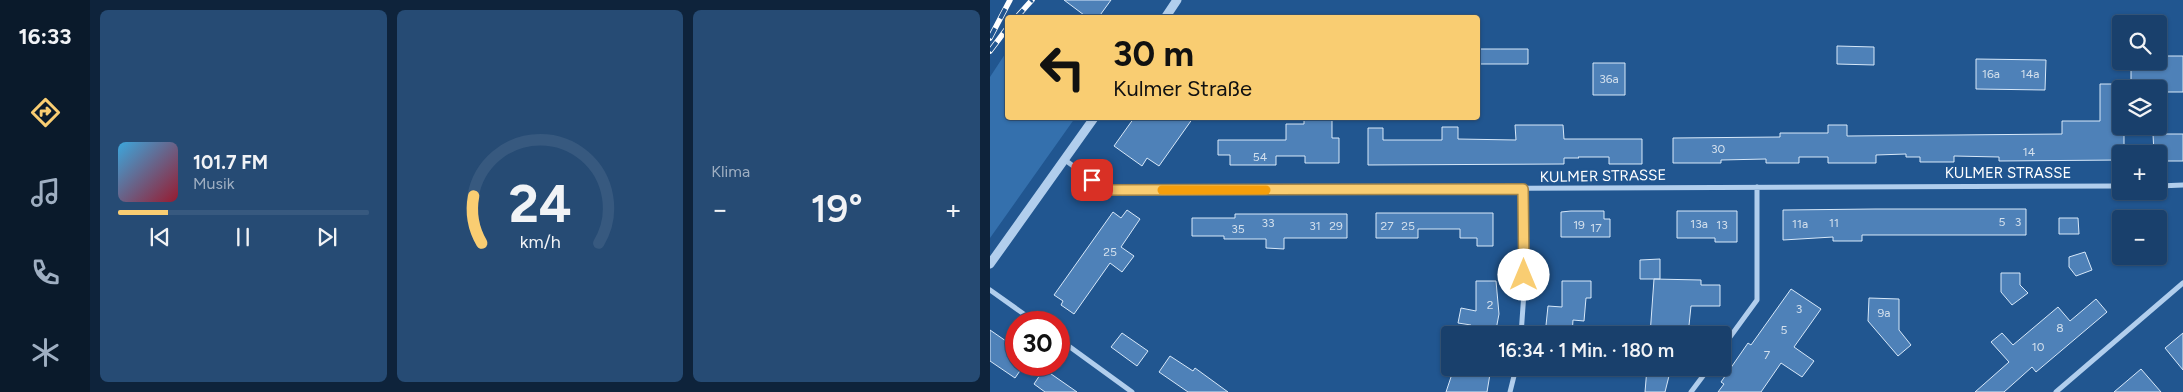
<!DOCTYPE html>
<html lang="de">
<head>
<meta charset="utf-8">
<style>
	:root { --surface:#19406c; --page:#264b74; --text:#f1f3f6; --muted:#9fafc2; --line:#37597f; --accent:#f9cd72 }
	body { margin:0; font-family:Figtree,sans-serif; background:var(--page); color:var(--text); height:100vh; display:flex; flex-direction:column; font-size:19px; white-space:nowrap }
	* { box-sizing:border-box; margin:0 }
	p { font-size:16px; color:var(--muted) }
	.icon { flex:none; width:28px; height:28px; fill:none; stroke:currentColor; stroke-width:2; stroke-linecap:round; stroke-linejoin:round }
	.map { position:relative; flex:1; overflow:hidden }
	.drawer { display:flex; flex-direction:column; gap:10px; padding:10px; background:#0e233b; width:900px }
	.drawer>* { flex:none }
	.hud { position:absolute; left:15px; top:15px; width:475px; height:105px; border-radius:5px; box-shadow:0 1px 4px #0004,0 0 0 1px var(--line); background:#f9cd72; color:#111; overflow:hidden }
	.fabs { position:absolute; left:1122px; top:15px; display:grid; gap:10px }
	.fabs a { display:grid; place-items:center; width:55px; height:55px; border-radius:5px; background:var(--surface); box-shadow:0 1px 4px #0004,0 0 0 1px var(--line); font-size:25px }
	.speed { position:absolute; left:15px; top:311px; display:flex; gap:10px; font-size:25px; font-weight:700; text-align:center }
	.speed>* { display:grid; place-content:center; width:65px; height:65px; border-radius:50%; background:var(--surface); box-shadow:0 1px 4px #0004,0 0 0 1px var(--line); line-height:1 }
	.speed .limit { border:8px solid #d22; background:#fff; color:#111 }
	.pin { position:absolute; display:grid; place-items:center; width:42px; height:42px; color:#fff; margin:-21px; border-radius:10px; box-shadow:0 2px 8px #0006 }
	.me { position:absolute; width:55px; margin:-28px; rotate:0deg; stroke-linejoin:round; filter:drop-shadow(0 0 4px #0008) }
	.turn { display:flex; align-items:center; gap:18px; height:105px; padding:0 25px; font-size:22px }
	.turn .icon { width:65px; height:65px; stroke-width:2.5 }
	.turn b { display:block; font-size:35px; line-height:42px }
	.big { font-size:38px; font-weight:600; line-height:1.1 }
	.drawer .tile { flex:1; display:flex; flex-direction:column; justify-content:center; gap:8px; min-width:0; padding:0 18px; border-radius:8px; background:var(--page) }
	.drawer .dial { align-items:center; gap:0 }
	.dial svg { height:130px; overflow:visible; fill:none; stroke:var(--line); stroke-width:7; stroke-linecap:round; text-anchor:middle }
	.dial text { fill:var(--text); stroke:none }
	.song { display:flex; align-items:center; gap:15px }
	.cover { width:60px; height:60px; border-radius:8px; background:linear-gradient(135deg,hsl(200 70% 55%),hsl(350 70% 35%)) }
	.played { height:5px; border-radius:2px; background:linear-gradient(90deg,var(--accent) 20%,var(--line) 20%) }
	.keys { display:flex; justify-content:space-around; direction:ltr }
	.heat { display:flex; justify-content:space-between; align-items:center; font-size:28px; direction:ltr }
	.drawer .tiles { flex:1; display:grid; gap:10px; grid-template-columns:repeat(3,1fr) }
	.trip { position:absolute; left:451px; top:326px; width:290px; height:50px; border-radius:5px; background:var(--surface); box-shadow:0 1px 4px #0004,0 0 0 1px var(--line); font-weight:600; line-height:50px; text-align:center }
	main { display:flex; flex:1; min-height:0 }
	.tab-bar { display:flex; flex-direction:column; width:90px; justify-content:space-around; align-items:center; background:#0a1a2b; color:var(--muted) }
	.tab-bar .icon { width:35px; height:35px }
	.tab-bar .active { color:var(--accent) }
	.tab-bar b { font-size:22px; color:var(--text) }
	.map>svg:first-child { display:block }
</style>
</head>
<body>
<main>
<nav class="tab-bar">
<b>16:33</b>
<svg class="icon active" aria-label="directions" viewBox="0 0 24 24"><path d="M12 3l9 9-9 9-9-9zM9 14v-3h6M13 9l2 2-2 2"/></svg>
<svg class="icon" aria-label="music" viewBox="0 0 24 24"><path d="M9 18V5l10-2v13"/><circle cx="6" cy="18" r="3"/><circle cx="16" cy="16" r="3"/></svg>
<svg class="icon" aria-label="phone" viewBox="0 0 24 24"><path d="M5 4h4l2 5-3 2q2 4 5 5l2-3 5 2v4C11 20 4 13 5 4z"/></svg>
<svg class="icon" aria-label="climate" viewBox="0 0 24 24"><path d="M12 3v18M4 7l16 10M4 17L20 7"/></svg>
</nav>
<section class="drawer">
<div class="tiles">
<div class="tile">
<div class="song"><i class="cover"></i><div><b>101.7 FM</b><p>Musik</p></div></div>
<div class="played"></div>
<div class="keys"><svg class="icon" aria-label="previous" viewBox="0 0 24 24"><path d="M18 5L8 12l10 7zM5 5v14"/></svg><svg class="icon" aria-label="pause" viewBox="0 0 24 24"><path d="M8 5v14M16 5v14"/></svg><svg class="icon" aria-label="next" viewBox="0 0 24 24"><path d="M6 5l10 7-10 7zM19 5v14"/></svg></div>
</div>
<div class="tile dial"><svg viewBox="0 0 100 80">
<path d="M14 69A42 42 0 1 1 86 69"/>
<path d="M14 69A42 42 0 0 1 9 40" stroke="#f9cd72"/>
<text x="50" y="56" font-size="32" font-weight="700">24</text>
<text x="50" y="72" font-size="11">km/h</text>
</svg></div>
<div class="tile"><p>Klima</p>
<div class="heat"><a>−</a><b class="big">19°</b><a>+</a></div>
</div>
</div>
</section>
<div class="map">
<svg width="1193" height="392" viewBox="0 0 1193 392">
	<rect width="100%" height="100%" fill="#215690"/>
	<path fill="#3470ad" d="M17,51L18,118H85L0,238V77Z"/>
	<path fill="#4e81b8" stroke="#d7e8f9" d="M74,0H121L108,18H98Z
		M847,46L884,47V65L847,64Z
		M488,49H538V64H488Z
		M1169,56H1193V92H1169V89H1141V61H1169Z
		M986,59L1056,60L1055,90L986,89Z
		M603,63H635V95H603Z
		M1110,84H1126L1127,124L1134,126V154H1131V160L1009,161V157L964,156V162H930V157H916V154L886,155V163H838V157H809V163H776V159L731,160V163H683V138L790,137V133H838V125H857V136L1072,134V121H1110Z
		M144,118H203L169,166L157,158L152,166L124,146Z
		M314,118H342V138H349V163H315V156H286V165H240V155H228V140H296V124H314Z
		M525,125H573L574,139H652V164H619V157H588L589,158H574V164L378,165V128H393V140H452V127H468V139L526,140Z
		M1163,134H1193V161H1169V154H1164Z
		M885,209H1036V235H872V241H843V237L793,240V210Z
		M137,210L150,219L131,247L144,256L132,272L120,263L84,314L71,305L73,301L64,295L123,212L131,218Z
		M581,211H614V219H620V237H571V212Z
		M687,211H747V242H725V238H687Z
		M386,213H503V246H487V238H470V229H428V238H386Z
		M245,214H357V238H294V249L276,248V239H234V236H202V218H245Z
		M1069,218H1088L1089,234H1069Z
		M1095,252L1102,270L1086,276L1079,267V257Z
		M670,259V279H650V260Z
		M1011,273H1030V285L1038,293L1022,305L1011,292Z
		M664,279L711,280V285H730V306H701L698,335H660Z
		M486,281H506L509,314L505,335H479L481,325L468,323L471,308L486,311Z
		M572,281H601V298H596L594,321L583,320L582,335H555L558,306L572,307Z
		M801,289L831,309L804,347L824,361L812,377L791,363L771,392H728L734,384L731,382L758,343L761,345Z
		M879,298L909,299V330L921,345L908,356L878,321Z
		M1106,299L1117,312L1046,372L1042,367L1014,392H985L1019,362L1001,342L1012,333L1023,345L1068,307L1080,321Z
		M0,330L26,348V365H34L25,378L0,361Z
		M132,333L158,351L147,366L121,347Z
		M1193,333V370L1175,348Z
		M180,356L203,371L205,368L238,392H198L169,372Z
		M474,368H501L497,392H456L463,371L474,373Z
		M657,368H681L675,392H655Z
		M54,369L87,392H55L44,384Z
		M1151,369L1171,392H1124Z"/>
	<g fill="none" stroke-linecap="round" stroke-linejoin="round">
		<path stroke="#b1ceed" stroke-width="5" d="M75,160L116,190L1131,186
			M1169,186L1193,185
			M0,290L45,322
			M531,335L534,292L533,189
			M69,339L142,392
			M732,348L767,300V187
			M520,392L526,368
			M701,392L719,368
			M1066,392L1193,283"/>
		<path stroke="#b1ceed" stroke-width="9" d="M175,18L187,0
			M0,264L104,118"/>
		<defs>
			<path id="rail" d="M26,18L42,0
				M0,38L20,0
				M0,51L18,27"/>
		</defs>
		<use href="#rail" stroke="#fff" stroke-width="5.5"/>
		<use href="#rail" stroke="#215690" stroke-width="4" stroke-dasharray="11" stroke-linecap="butt"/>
	</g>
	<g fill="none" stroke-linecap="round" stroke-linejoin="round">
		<defs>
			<path id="route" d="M102,180L116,190L533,189L534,275"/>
		</defs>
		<use href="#route" stroke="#a2854a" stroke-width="12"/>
		<use href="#route" stroke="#f9cd72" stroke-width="9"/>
		<path stroke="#f59e0b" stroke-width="9" d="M172,190H276"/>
	</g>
	<g text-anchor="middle" stroke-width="4" stroke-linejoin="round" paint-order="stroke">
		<g font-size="12" fill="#d3e0ed">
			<text x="1001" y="78">16a</text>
			<text x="1040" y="78">14a</text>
			<text x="619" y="83">36a</text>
			<text x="728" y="153">30</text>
			<text x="1039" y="156">14</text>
			<text x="270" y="161">54</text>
			<text x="1012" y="226">5</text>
			<text x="1028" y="226">3</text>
			<text x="278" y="227">33</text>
			<text x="844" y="227">11</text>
			<text x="709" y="228">13a</text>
			<text x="810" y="228">11a</text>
			<text x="589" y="229">19</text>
			<text x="732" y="229">13</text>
			<text x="325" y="230">31</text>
			<text x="346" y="230">29</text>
			<text x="397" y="230">27</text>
			<text x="418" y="230">25</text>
			<text x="606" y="232">17</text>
			<text x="248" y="233">35</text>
			<text x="120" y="256">25</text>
			<text x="500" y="309">2</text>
			<text x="809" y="313">3</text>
			<text x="894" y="317">9a</text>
			<text x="1070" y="332">8</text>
			<text x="794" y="334">5</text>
			<text x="1048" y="351">10</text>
			<text x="777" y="359">7</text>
		</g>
		<g font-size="15" fill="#fff" stroke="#215690">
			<text x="1018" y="178">KULMER STRASSE</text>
			<text transform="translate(613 176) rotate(-1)" y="5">KULMER STRASSE</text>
		</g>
	</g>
</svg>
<div class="fabs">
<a><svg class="icon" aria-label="search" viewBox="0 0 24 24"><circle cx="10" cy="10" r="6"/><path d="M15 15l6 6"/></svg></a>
<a><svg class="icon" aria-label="layers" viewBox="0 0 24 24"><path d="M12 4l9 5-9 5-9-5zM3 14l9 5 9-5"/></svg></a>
<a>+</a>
<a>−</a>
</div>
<div class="speed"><div class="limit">30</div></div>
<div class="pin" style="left:102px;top:180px;background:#d93025"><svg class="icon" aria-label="arrive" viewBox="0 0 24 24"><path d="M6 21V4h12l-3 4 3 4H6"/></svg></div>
<svg class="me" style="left:534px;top:275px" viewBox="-20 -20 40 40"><circle r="19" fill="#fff"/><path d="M0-13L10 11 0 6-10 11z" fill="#f9cd72"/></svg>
<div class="trip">16:34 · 1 Min. · 180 m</div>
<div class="hud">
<div class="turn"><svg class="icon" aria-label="left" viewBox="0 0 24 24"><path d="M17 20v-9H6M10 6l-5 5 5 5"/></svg><div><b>30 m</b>Kulmer Straße</div></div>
</div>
</div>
</main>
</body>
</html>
